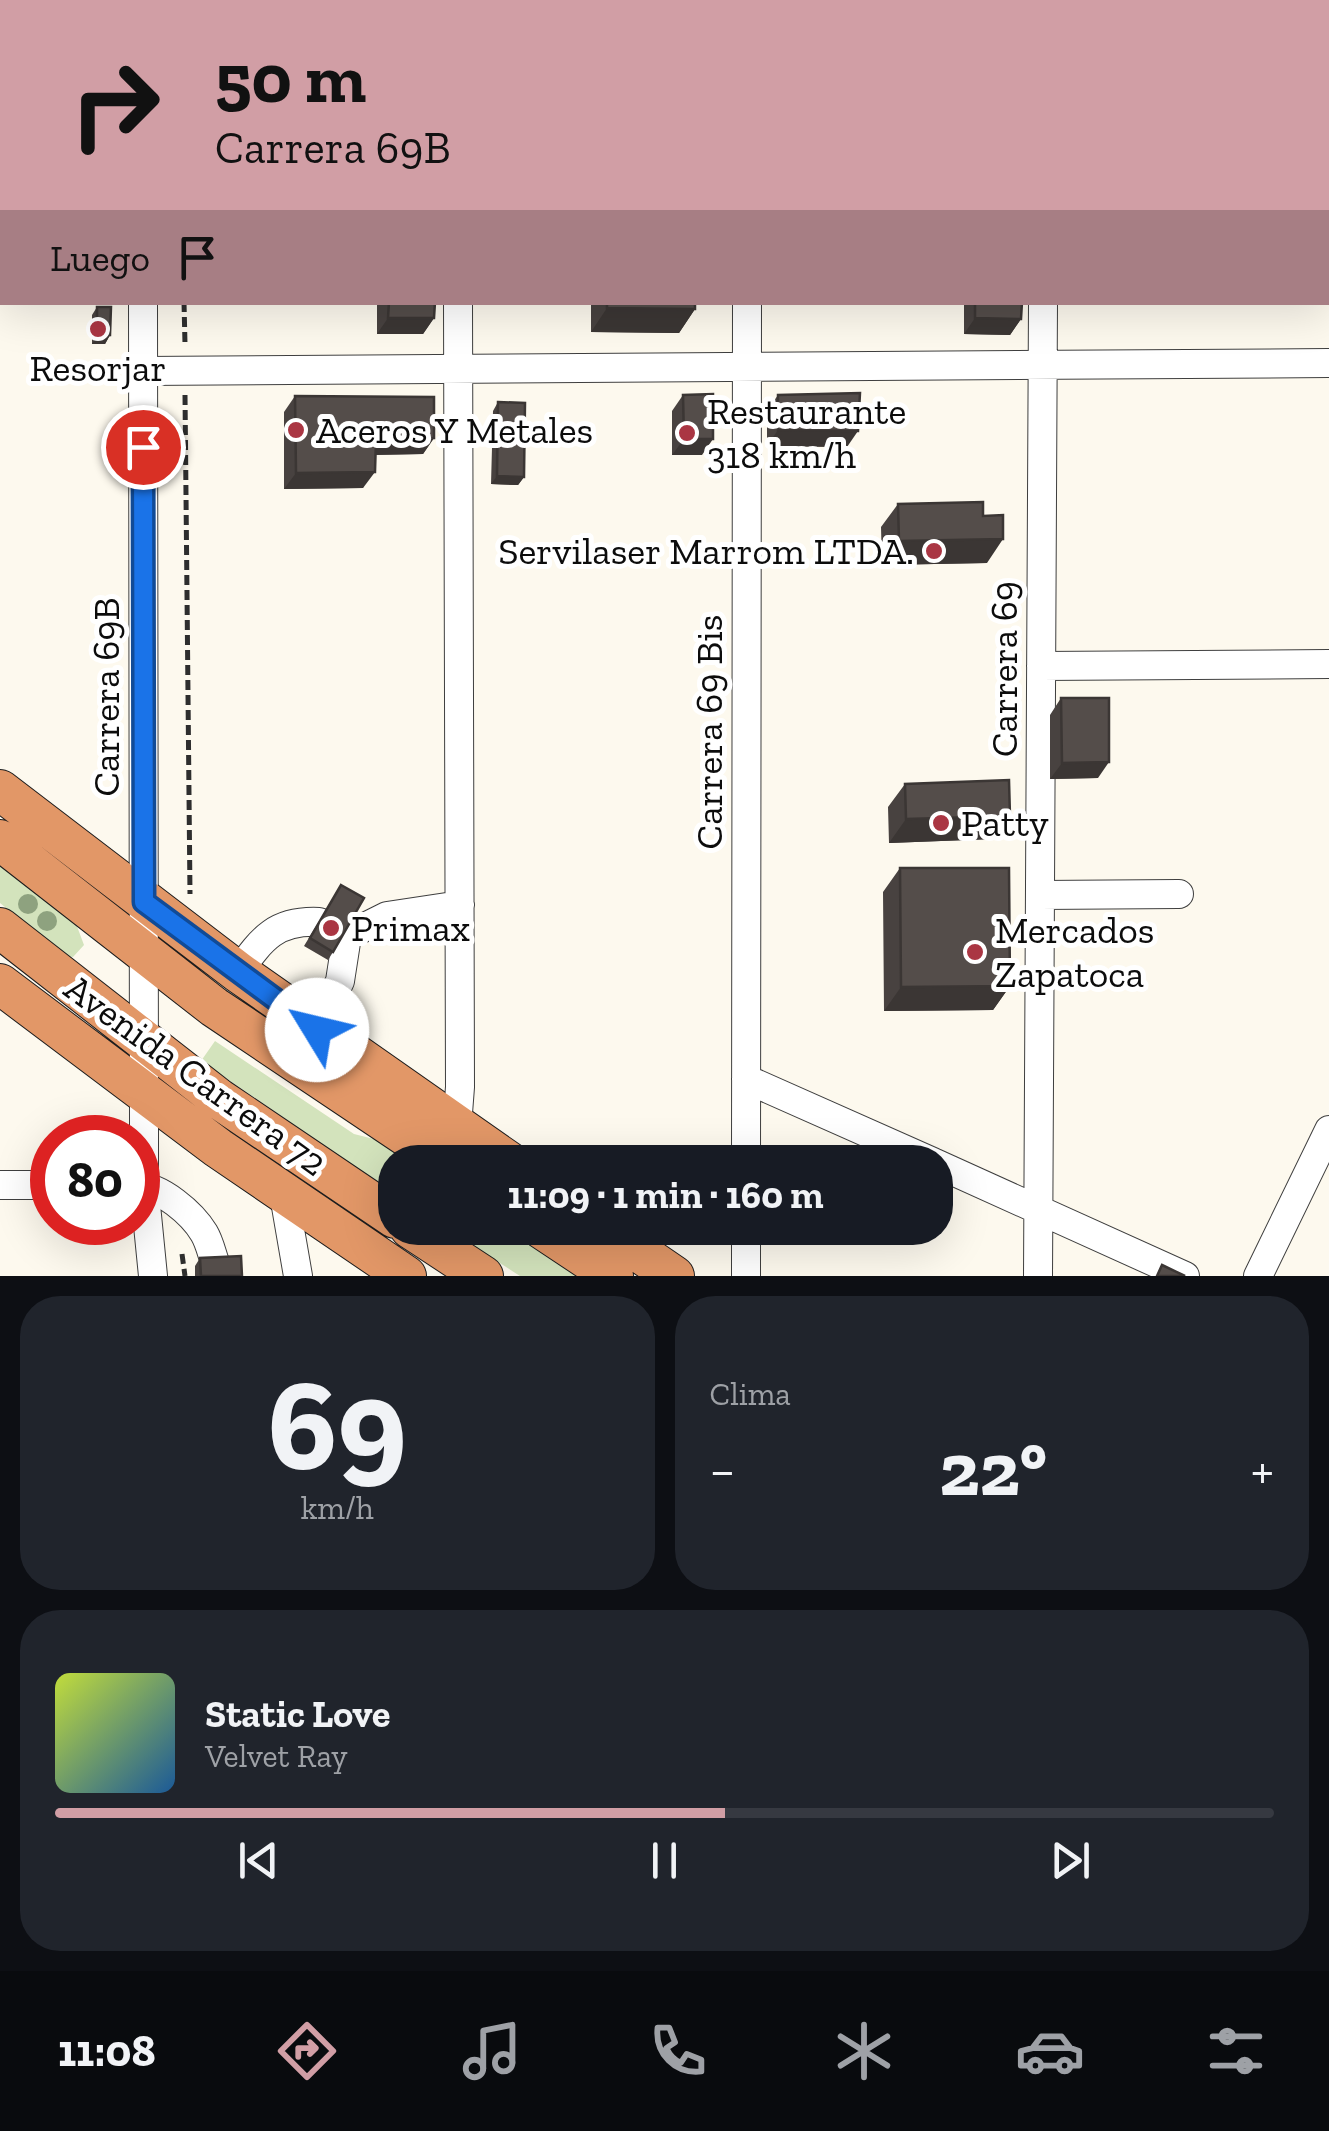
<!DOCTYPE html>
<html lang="es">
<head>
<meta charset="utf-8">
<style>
	:root { --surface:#171b24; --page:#20242c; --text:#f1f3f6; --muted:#9ea1a6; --line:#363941; --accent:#d19ea5 }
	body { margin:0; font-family:"Zilla Slab",serif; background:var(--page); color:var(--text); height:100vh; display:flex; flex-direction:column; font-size:38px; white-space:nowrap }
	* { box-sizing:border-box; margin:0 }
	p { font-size:32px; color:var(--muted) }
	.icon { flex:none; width:55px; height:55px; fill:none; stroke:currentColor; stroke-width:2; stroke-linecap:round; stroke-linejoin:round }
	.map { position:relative; height:1276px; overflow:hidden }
	.side { display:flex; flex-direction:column; gap:20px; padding:20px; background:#0d0f14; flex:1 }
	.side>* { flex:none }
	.banner { position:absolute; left:0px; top:0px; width:1330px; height:305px; box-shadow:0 10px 40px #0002; background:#d19ea5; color:#111; overflow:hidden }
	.speed { position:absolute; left:30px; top:1115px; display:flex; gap:20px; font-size:50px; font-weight:700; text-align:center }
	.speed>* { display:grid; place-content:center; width:130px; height:130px; border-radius:50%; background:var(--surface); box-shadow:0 10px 40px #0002; line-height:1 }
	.speed .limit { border:15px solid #d22; background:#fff; color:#111 }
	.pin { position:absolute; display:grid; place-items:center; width:85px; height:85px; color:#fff; margin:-42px; border:5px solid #fff; border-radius:50%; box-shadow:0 2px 10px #0007 }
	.me { position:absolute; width:110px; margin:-55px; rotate:306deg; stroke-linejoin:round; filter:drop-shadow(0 0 8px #0008) }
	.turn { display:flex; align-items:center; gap:35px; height:210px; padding:0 50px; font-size:45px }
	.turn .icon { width:130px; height:130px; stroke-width:2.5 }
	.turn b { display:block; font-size:70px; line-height:85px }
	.then { display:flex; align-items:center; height:95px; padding:0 50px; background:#0003; gap:20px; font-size:38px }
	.big { font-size:75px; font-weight:800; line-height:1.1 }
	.side .card { flex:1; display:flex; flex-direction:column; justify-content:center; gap:15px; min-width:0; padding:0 35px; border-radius:40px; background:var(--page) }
	.side .dial { align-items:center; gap:0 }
	.dial b { font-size:130px; line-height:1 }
	.song { display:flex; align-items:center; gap:30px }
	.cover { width:120px; height:120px; border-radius:15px; background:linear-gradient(135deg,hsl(70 70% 55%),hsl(210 70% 35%)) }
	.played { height:10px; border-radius:5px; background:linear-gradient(90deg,var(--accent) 55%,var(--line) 55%) }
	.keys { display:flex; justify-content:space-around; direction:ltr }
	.heat { display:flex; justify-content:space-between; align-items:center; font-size:55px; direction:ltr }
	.side .tiles { flex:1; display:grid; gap:20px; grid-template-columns:1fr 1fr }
	.card:last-child { grid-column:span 2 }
	.trip { position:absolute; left:378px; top:1145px; width:575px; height:100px; border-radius:40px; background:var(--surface); box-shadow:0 10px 40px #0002; font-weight:800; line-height:100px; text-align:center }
	.tabs { display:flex; height:160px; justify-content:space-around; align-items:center; background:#090b0e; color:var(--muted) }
	.tabs .icon { width:70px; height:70px }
	.tabs .current { color:var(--accent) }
	.tabs b { font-size:45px; color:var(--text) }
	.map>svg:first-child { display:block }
</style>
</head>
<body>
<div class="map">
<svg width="1329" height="1276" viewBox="0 0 1329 1276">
	<rect width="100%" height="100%" fill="#fdf9ee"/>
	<path fill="#d3e3bc" d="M0,861L75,921L84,945L73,957L65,956L0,903Z
		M215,1041L354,1134L398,1145L424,1162H395V1194L201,1061Z
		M445,1228H522L595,1276H520Z"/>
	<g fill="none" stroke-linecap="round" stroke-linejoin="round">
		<defs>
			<path id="minor" d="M143,0V2
				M458,0V2
				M1042,0V2
				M747,2V0
				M0,59H2
				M143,302L144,1119V1185L153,1276
				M143,371L1329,363
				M1041,666L1329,664
				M1040,895L1179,894
				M347,936L387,916L460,905
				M238,972C262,939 275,920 319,922
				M317,1030L340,981L347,936
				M746,1079L933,1162
				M457,1126L460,1087L458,302
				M746,1162L747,302
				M935,1163L1185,1276
				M0,1185H52
				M138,1186C161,1187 192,1213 204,1233C210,1243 212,1255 216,1265
				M284,1195L298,1276
				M746,1276V1228
				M1038,1276L1043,302
				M1258,1276L1329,1130"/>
			<path id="highway" d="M0,790L238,972L509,1162
				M0,840L214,1007L445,1162
				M0,928L219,1099L395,1218
				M0,984L218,1148L406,1276
				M410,1228L483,1276
				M541,1228L613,1276
				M604,1228L674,1276"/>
		</defs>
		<use href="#minor" stroke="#3f3f3f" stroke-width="30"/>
		<use href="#highway" stroke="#1d1d1d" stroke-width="42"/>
		<path stroke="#2e2e2e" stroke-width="5" stroke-dasharray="10 5" stroke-linecap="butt" d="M181,0V2
			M184,302L185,344
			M185,395L190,894
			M182,1254L185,1276"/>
		<use href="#minor" stroke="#fff" stroke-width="28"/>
		<use href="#highway" stroke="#e29767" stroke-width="40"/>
	</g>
	<g fill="#8ea27f">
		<circle cx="28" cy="904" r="10"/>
		<circle cx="47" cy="921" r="10"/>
	</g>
	<path fill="#484240" d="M22,0H122V2H22Z
		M377,302H435L434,318L423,334H377Z
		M591,302H695V309L679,333L591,332Z
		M964,302H1022L1021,319L1010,335L964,334Z
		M97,307L110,335L105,344H92V315Z
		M683,395L702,455H672V411Z
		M778,395L847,447L767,446V411Z
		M295,396L434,438L423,454L375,455L363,488L284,489V412Z
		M498,402L524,477L518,485L491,484L493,411Z
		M898,504L983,516L987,563L882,565L881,527Z
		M1061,698L1098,778L1050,779V715Z
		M905,784L993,839L889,843L888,807Z
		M900,868L1010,986L993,1010L884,1011L883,892Z
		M341,885L333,952L328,960L304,946Z
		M200,1258L242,1276H195V1266Z"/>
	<path fill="#3b3634" d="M607,308L695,309L679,333L591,332Z
		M388,318H434L423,334H377Z
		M975,318L1021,319L1010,335L964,334Z
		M110,335L105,344H92L97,336Z
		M778,430L858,431L847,447L767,446Z
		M434,438L423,454L364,455L376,439Z
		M684,439H713L702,455H672Z
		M375,472L363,488L284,489L296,473Z
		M497,476L524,477L518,485L491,484Z
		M1003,539L987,563L882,565L899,541Z
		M1109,762L1098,778L1050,779L1062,763Z
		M1010,816L993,839L889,843L906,819Z
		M1010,986L993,1010L884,1011L901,987Z"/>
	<path fill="#544d4a" stroke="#3b3634" stroke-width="2.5" d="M38,0H122V2H38Z
		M389,302H435L434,318H388Z
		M607,302H695V309L607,308Z
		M975,302H1022L1021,319L975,318Z
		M97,307H111L110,335L97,336Z
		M860,393L858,431L778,430V395Z
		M713,394V439H684L683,395Z
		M295,396L434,397V438L376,439L375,472L296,473Z
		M498,402L525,403L524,477L497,476Z
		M983,502V516L1003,515V539L899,541L898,504Z
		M1061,698H1109V762L1062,763Z
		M1009,780L1010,816L906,819L905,784Z
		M900,868H1009L1010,986L901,987Z
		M341,885L364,898L333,952L310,938Z
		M241,1256L242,1276H201L200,1258Z
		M1162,1265L1185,1276H1157Z"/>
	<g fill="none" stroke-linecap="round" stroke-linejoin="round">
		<defs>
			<path id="route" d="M143,447L144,902L317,1030"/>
		</defs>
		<use href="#route" stroke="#114b97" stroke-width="25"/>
		<use href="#route" stroke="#1a73e8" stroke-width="18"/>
	</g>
	<g fill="#aa3643" stroke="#fff" stroke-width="4">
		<circle cx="98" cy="329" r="10"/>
		<circle cx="296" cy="430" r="10"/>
		<circle cx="687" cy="433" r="10"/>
		<circle cx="934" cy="551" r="10"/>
		<circle cx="941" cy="823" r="10"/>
		<circle cx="331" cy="928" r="10"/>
		<circle cx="975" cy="952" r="10"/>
	</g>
	<g text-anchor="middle" stroke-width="10" stroke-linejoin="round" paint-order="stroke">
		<g font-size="38" fill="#0c0c0c" stroke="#fff" text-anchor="start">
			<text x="98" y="381" text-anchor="middle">Resorjar</text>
			<text x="707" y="424">Restaurante<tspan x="707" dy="44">318 km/h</tspan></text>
			<text x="316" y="443">Aceros Y Metales</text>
			<text x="914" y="564" text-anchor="end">Servilaser Marrom LTDA.</text>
			<text x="961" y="836">Patty</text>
			<text x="351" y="941">Primax</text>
			<text x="995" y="943">Mercados<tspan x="995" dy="44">Zapatoca</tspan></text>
		</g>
		<g font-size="38" fill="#0c0c0c" stroke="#fff">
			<text transform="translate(1004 669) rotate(-90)" y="13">Carrera 69</text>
			<text transform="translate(106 697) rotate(-90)" y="13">Carrera 69B</text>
			<text transform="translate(709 732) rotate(-90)" y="13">Carrera 69 Bis</text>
			<text transform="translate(196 1075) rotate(36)" y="13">Avenida Carrera 72</text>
		</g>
	</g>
</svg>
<div class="speed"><div class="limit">80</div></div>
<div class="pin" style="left:143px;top:447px;background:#d93025"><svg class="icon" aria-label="arrive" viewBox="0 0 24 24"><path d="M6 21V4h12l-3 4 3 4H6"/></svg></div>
<svg class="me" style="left:317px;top:1030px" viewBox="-20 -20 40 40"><circle r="19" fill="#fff"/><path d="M0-13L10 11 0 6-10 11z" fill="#1a73e8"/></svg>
<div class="trip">11:09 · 1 min · 160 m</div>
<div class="banner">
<div class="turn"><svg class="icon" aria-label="right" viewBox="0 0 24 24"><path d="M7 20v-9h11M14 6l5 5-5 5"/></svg><div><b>50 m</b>Carrera 69B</div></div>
<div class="then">Luego<svg class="icon" aria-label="arrive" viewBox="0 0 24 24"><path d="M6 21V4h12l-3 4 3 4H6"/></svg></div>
</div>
</div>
<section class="side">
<div class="tiles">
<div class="card dial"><b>69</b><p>km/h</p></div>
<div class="card"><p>Clima</p>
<div class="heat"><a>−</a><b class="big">22°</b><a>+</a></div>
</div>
<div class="card">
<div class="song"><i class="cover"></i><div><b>Static Love</b><p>Velvet Ray</p></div></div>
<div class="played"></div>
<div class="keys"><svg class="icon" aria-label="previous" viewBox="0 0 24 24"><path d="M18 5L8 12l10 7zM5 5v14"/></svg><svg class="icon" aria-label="pause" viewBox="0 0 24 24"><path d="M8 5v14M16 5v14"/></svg><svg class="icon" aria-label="next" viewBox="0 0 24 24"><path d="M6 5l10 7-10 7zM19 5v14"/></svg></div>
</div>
</div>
</section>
<nav class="tabs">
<b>11:08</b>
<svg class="icon current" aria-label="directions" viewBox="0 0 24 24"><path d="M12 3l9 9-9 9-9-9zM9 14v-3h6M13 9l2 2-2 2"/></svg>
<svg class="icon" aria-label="music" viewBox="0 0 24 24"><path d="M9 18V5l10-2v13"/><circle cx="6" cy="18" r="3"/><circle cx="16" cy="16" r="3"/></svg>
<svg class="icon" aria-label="phone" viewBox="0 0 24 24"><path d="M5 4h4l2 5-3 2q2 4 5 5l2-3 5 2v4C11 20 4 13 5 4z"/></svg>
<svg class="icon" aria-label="climate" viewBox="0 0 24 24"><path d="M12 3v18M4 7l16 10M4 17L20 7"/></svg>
<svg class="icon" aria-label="car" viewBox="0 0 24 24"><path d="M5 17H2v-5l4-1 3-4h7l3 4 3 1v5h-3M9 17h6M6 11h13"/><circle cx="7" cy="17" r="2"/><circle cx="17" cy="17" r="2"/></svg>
<svg class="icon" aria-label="filters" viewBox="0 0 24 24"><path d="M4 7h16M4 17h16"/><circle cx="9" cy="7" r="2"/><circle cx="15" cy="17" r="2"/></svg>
</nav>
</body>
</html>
